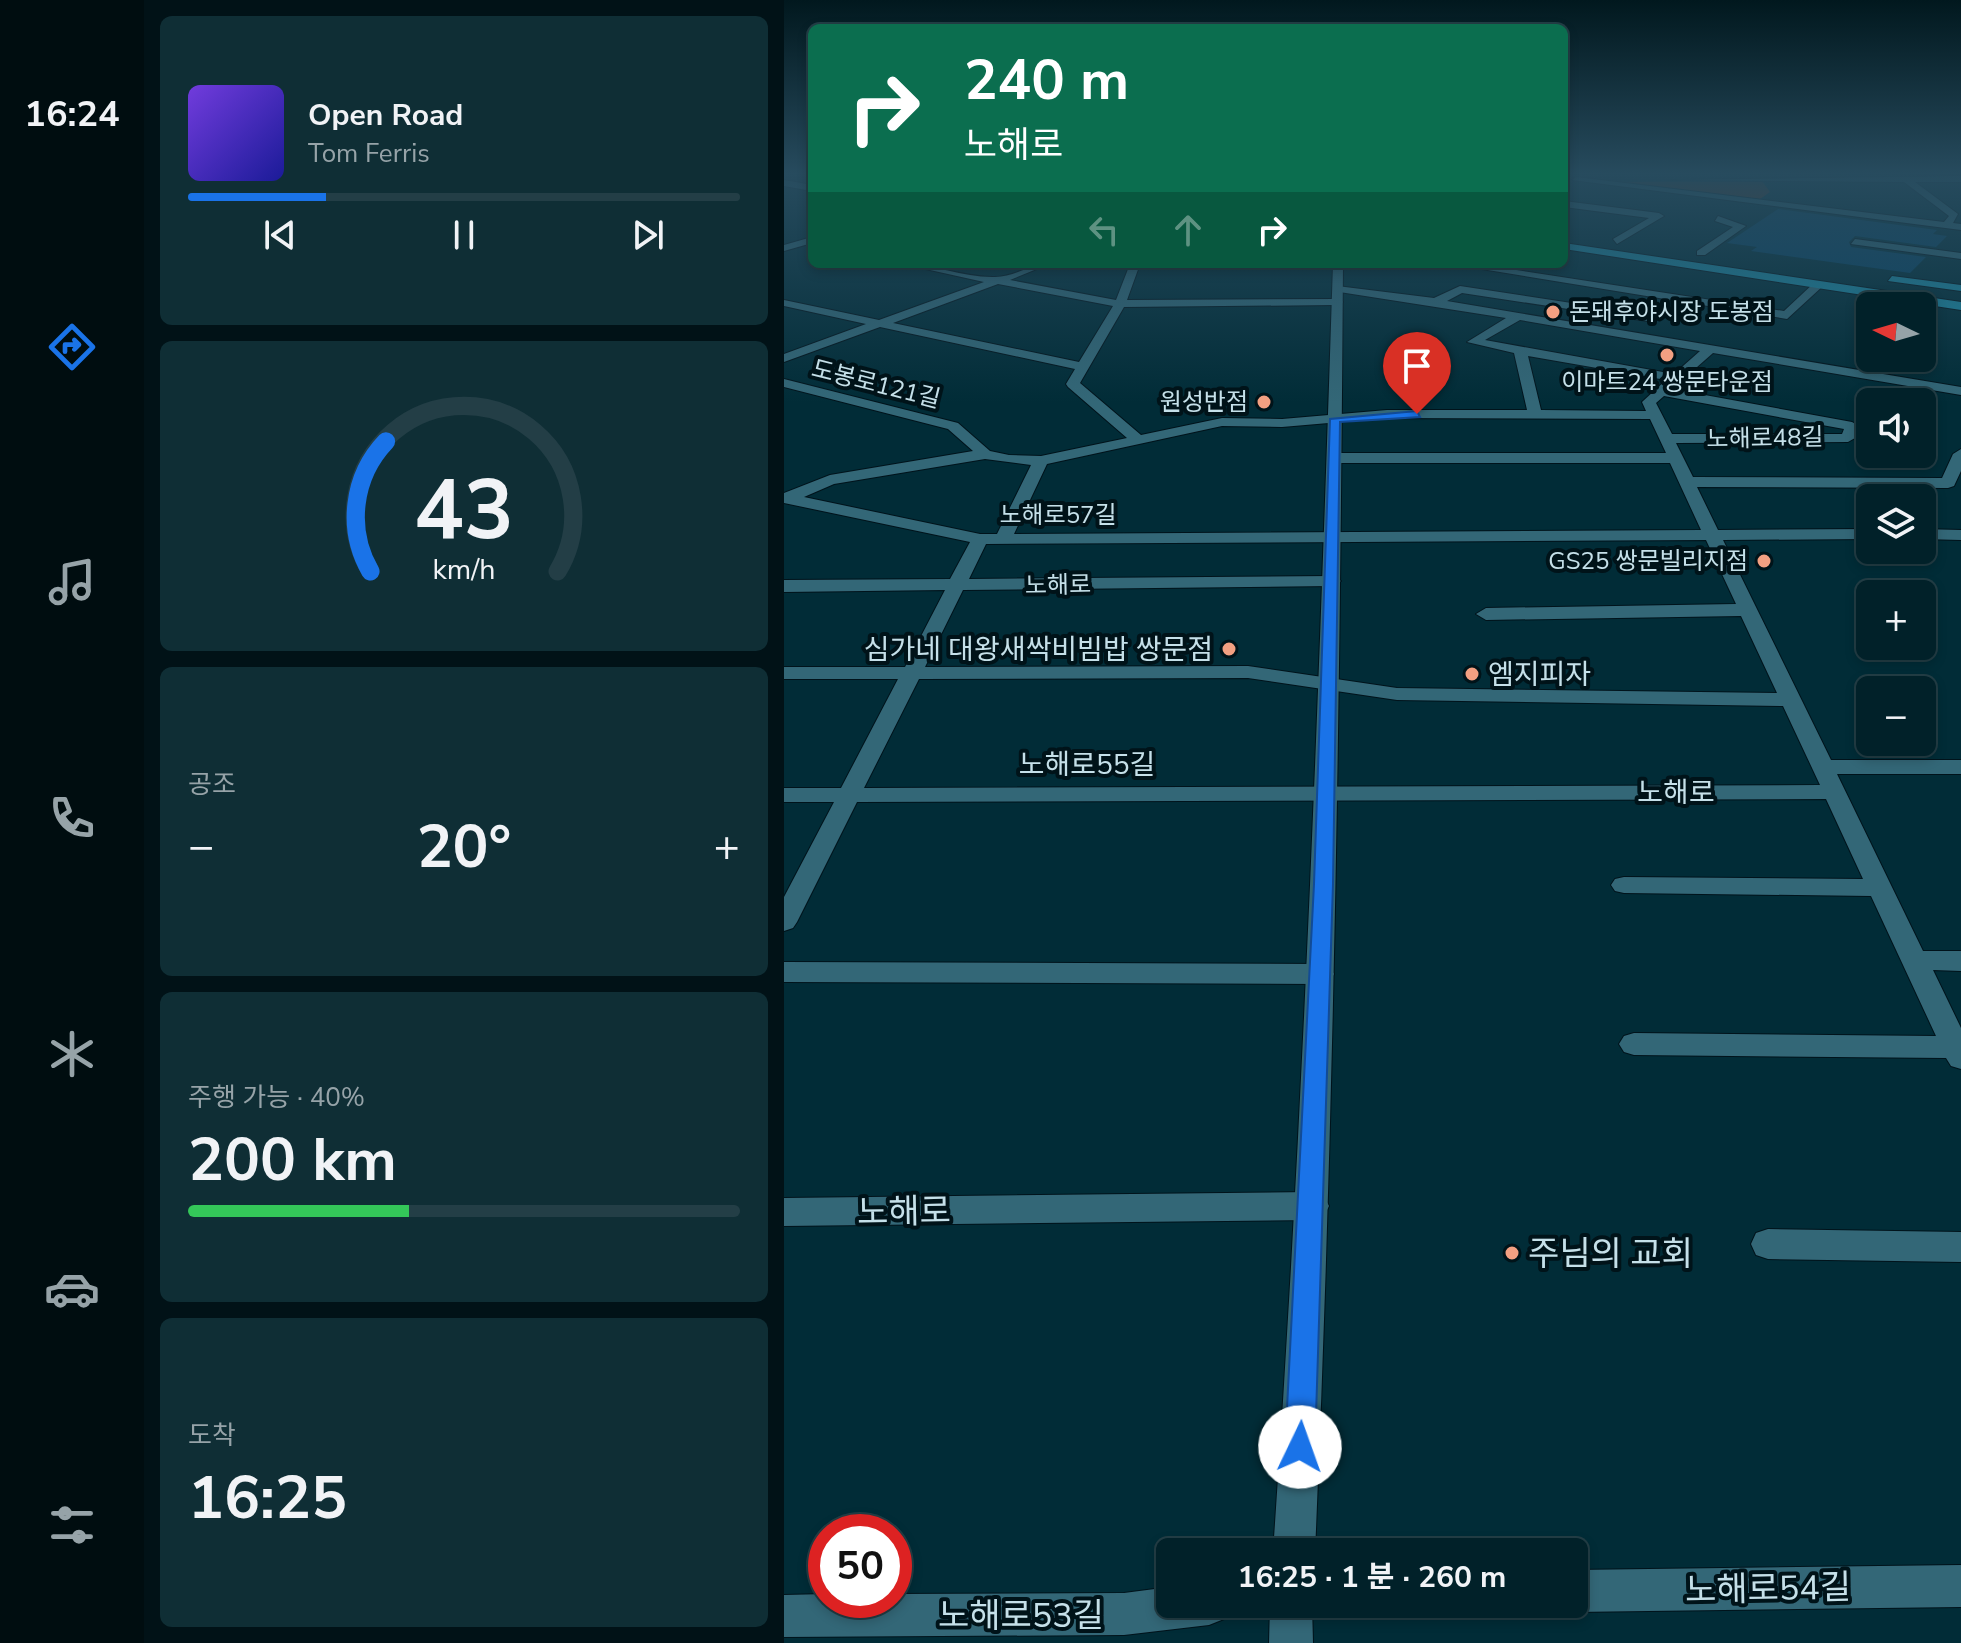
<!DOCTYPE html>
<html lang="ko">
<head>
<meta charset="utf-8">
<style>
	:root { --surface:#012129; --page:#0f2e35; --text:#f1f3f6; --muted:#96a3a8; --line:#233e46; --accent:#1a73e8 }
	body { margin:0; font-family:"Nunito Sans","Noto Sans KR",sans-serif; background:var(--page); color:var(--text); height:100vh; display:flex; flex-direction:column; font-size:30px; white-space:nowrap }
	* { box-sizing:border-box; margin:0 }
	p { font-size:26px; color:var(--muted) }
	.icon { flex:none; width:44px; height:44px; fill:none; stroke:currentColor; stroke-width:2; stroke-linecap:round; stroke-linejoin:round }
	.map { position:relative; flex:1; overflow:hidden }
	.details { display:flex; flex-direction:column; gap:16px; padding:16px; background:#011217; width:640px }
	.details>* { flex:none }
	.banner { position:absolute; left:24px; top:24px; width:760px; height:244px; border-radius:12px; box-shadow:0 4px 12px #0003,0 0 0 2px var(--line); background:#0b6e4f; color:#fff; overflow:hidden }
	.needle { width:52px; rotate:275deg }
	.buttons { position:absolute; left:1072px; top:292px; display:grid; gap:16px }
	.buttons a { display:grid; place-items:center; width:80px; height:80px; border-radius:12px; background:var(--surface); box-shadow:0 4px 12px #0003,0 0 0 2px var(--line); font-size:40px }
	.speed { position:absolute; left:24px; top:1514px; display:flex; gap:16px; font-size:40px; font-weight:700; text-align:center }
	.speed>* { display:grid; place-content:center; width:104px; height:104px; border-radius:50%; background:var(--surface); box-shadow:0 4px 12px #0003,0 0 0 2px var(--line); line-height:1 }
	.speed .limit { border:12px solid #d22; background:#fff; color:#111 }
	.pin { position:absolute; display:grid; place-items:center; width:68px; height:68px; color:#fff; margin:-82px -34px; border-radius:50% 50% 50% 0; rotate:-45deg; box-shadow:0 0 8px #0007 }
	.pin .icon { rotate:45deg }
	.me { position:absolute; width:88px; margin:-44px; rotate:3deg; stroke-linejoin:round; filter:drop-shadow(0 0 6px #0008) }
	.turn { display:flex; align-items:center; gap:28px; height:168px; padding:0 24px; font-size:36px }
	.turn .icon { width:104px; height:104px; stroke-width:2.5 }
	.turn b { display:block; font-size:56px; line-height:68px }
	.lanes { display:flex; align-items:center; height:76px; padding:0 24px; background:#0003; justify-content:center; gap:40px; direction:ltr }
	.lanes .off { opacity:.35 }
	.big { font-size:60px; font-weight:700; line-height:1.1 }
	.details .tile { flex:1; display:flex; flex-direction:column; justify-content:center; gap:12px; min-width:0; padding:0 28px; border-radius:12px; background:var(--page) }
	.details .dial { align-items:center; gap:0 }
	.dial svg { height:208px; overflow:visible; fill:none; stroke:var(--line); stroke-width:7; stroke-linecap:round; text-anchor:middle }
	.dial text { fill:var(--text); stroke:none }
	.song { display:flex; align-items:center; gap:24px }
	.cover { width:96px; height:96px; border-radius:12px; background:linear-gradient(135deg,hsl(260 70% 55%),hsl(240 70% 35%)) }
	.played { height:8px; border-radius:4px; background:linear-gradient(90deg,var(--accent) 25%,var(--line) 25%) }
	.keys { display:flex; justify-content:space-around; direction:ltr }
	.heat { display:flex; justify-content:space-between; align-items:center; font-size:44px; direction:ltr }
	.charge { height:12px; border-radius:6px; background:linear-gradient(90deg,#34c759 40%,var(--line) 0) }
	.trip { position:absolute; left:372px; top:1538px; width:432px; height:80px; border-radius:12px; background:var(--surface); box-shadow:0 4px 12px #0003,0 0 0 2px var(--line); font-weight:700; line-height:80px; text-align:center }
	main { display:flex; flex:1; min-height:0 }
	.tabs { display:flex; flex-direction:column; width:144px; justify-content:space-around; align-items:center; background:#000d10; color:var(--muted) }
	.tabs .icon { width:56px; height:56px }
	.tabs .active { color:var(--accent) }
	.tabs b { font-size:36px; color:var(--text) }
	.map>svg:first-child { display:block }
</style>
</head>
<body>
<main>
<nav class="tabs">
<b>16:24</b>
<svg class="icon active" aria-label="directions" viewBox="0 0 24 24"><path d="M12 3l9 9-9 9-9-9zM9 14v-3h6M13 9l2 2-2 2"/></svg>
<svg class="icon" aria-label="music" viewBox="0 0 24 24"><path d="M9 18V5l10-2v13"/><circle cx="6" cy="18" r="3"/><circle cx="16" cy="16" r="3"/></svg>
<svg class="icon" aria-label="phone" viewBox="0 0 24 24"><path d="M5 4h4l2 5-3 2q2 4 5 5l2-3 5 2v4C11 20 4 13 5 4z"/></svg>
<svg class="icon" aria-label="climate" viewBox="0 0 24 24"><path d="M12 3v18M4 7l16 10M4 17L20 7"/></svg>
<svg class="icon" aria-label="car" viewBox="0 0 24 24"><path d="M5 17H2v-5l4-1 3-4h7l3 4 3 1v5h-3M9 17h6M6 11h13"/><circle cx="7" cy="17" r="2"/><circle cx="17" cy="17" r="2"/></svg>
<svg class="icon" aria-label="filters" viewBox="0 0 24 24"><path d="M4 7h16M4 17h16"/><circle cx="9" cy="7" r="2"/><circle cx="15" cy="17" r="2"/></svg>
</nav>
<section class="details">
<div class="tile">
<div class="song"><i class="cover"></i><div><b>Open Road</b><p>Tom Ferris</p></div></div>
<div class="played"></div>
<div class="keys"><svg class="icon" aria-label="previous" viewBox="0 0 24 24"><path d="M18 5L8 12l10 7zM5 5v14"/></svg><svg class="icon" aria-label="pause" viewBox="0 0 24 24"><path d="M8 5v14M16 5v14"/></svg><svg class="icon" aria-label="next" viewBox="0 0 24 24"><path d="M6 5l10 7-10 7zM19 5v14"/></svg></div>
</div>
<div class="tile dial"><svg viewBox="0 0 100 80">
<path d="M14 69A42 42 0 1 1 86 69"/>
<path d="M14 69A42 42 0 0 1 20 19" stroke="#1a73e8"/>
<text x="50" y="56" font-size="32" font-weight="700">43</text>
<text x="50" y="72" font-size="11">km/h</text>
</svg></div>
<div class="tile"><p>공조</p>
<div class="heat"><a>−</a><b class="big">20°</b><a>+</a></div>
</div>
<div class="tile"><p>주행 가능 · 40%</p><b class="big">200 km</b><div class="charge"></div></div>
<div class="tile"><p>도착</p><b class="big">16:25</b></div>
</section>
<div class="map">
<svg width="1177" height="1643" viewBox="0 0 1177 1643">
	<rect width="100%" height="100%" fill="#012c37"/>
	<path fill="#703017" d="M978,181L986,192L976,199L824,182Z"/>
	<path fill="#074264" d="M994,209L1153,230L1149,234L1163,236L1152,247L1071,236L1065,242L1067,247L1142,257L1126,273L967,251L973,247L943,243Z"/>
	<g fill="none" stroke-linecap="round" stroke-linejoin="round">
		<defs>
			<path id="minor" d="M1177,176V182H1131L1174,214L1169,223L1177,224V230L788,180L792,177L1160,222L1165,216L1120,182L887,180Z
				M0,180L28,185V191L0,186Z
				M780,201L875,213L880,216L833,244L829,239L865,218L780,207Z
				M934,216L962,226L921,255H913V251L949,227L931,221Z
				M28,237V243L0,251V245Z
				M1071,239L1177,253V259L1067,244Z
				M119,264C150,264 181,278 211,277C230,277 246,264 265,264L226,280L332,300L346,264H356L343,300L553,299L559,302L553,305L340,307L296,383L357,435L438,418L498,419L603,410H743L730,353L683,342L722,318L549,291L553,286L650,298L676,286L866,315L870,316V322L678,293L663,301L1177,387V395L929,353L888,389L1068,422L1075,426L1071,438L1064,442L892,443L909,477L1158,478L1169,454L1177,449V471L1170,486L1164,488L913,487L934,530L1086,529V539L939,540L1047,760H1177V774H1053L1139,951H1177V971L1149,970L1177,1028V1069L1167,1066L1162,1058L850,1055L840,1052L835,1044L840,1036L850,1033L1152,1036L1087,896L840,893L831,891L827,885L831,879L840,877L1079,879L1042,799L73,802L13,922L9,928L0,931V897L50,802H0V788H57L114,679H0V667H121L161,590L0,592V580L166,579L186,542L0,503V493L46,475L189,451L164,429L0,387V379L174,423L206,451L225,455L257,456L343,438L284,387L282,384L291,369L96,327L0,362V354L82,324L0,306V300L95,320L200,282ZM214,284L329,306L295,362L109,323ZM736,320L916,351L890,374L701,340ZM744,356L882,380L858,402L862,411L757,410ZM880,396L1060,429L1058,434H888L872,403ZM603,418L866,419L882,453H551L543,458L551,463H886L917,530L230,534L263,464L438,426L498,427ZM201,459L247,465L213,534H196L20,497L50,484ZM922,540L952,604L702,608L692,614L702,620L957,616L993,693L613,688L464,666L141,667L179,590L548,586L557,581L548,576L185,579L202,544ZM464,678L613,700L999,706L1036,785L80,788L135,679Z
				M667,264H693L1000,311L1030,283L1040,285L1003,319Z
				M1138,529L1177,530V540L1138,539Z
				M0,962L536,964L546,967L550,974L546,981L536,984L0,982Z
				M528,1192L540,1196L545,1206L540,1216L528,1220L0,1226V1198Z
				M984,1229L1177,1232V1262L984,1259L972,1255L967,1244L972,1233Z
				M1177,1565V1607L790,1612L774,1604H790V1570Z
				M386,1587V1604H446L440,1619L425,1625L340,1635L0,1637V1595L42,1594V1600H110V1594L340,1593Z"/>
			<path id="secondary" d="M549,264H559C556,694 550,1123 531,1552H489C519,1123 535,694 549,264Z
				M486,1604H528L529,1643H485Z"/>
			<path id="primary" d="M780,243L1177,302V310L780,249Z
				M1108,276L1177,285V291L1104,281Z"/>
		</defs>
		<use href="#minor" stroke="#00131b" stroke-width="2"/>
		<use href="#secondary" stroke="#00131b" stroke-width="2"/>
		<use href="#primary" stroke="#00131b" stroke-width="2"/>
		<use href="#minor" fill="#336777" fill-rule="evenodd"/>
		<use href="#secondary" fill="#336777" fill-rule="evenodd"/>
		<use href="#primary" fill="#1c87a2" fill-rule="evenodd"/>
	</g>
	<linearGradient id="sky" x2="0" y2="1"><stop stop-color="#01181e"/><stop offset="0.43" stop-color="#274b5e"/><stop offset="1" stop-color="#274b5e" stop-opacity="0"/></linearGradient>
	<rect width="1177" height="403" fill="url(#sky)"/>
	<path fill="#1a73e8" stroke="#114b97" stroke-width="2" d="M633,411L636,417L556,422L549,884L531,1447L527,1457L516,1461L506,1457L501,1447L530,884L546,419Z"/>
	<g fill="#f3a082" stroke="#001319" stroke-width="3">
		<circle cx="769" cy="312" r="8"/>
		<circle cx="883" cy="355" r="8"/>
		<circle cx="480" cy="402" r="8"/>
		<circle cx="980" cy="561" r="8"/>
		<circle cx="445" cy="649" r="8"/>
		<circle cx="688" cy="674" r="8"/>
		<circle cx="728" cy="1253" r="8"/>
	</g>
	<g text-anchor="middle" stroke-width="8" stroke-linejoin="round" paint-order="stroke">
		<g font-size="24" fill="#c5e0e9" stroke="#001319" text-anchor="end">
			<text x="785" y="320" text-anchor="start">돈돼후야시장 도봉점</text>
			<text x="883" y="390" text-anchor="middle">이마트24 쌍문타운점</text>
			<text x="464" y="410">원성반점</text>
			<text x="964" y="569">GS25 쌍문빌리지점</text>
		</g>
		<g font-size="24" fill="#c5e0e9" stroke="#001319">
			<text transform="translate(92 384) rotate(14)" y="8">도봉로121길</text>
			<text transform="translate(981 438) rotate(-1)" y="8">노해로48길</text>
			<text x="274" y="523">노해로57길</text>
			<text transform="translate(274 585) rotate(-1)" y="8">노해로</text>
		</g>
		<g font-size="28" fill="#c5e0e9" stroke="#001319" text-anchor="end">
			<text x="429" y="659">심가네 대왕새싹비빔밥 쌍문점</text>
			<text x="704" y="684" text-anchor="start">엠지피자</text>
		</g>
		<g font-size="28" fill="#c5e0e9" stroke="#001319">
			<text x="303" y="774">노해로55길</text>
			<text x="892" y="802">노해로</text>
		</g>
		<g font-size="34" fill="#c5e0e9" stroke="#001319">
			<text transform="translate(120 1211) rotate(-1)" y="12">노해로</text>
			<text transform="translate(984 1588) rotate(-1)" y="12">노해로54길</text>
			<text x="237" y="1627">노해로53길</text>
		</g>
		<g font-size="34" fill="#c5e0e9" stroke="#001319" text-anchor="start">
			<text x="744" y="1265">주님의 교회</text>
		</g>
	</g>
</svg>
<div class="buttons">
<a><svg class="needle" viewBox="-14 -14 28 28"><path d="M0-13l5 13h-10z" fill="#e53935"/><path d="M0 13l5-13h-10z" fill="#96a3a8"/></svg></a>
<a><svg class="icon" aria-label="sound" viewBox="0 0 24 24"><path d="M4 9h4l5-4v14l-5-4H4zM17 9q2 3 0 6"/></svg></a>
<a><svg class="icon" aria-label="layers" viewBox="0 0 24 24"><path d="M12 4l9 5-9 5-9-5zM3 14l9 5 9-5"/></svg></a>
<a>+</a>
<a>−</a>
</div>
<div class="speed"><div class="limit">50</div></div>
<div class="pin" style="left:633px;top:414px;background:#d93025"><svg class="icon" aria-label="arrive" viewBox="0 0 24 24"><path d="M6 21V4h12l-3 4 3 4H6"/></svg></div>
<svg class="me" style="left:516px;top:1447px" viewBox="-20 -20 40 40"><circle r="19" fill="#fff"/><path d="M0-13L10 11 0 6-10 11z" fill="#1a73e8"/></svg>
<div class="trip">16:25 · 1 분 · 260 m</div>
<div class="banner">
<div class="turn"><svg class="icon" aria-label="right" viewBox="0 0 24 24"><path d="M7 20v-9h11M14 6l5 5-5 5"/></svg><div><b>240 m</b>노해로</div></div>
<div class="lanes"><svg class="icon off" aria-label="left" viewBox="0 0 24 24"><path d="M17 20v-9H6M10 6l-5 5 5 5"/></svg><svg class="icon off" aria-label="ahead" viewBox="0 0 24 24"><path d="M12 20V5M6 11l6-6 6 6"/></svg><svg class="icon" aria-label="right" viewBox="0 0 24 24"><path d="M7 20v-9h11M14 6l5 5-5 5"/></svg></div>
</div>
</div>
</main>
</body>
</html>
